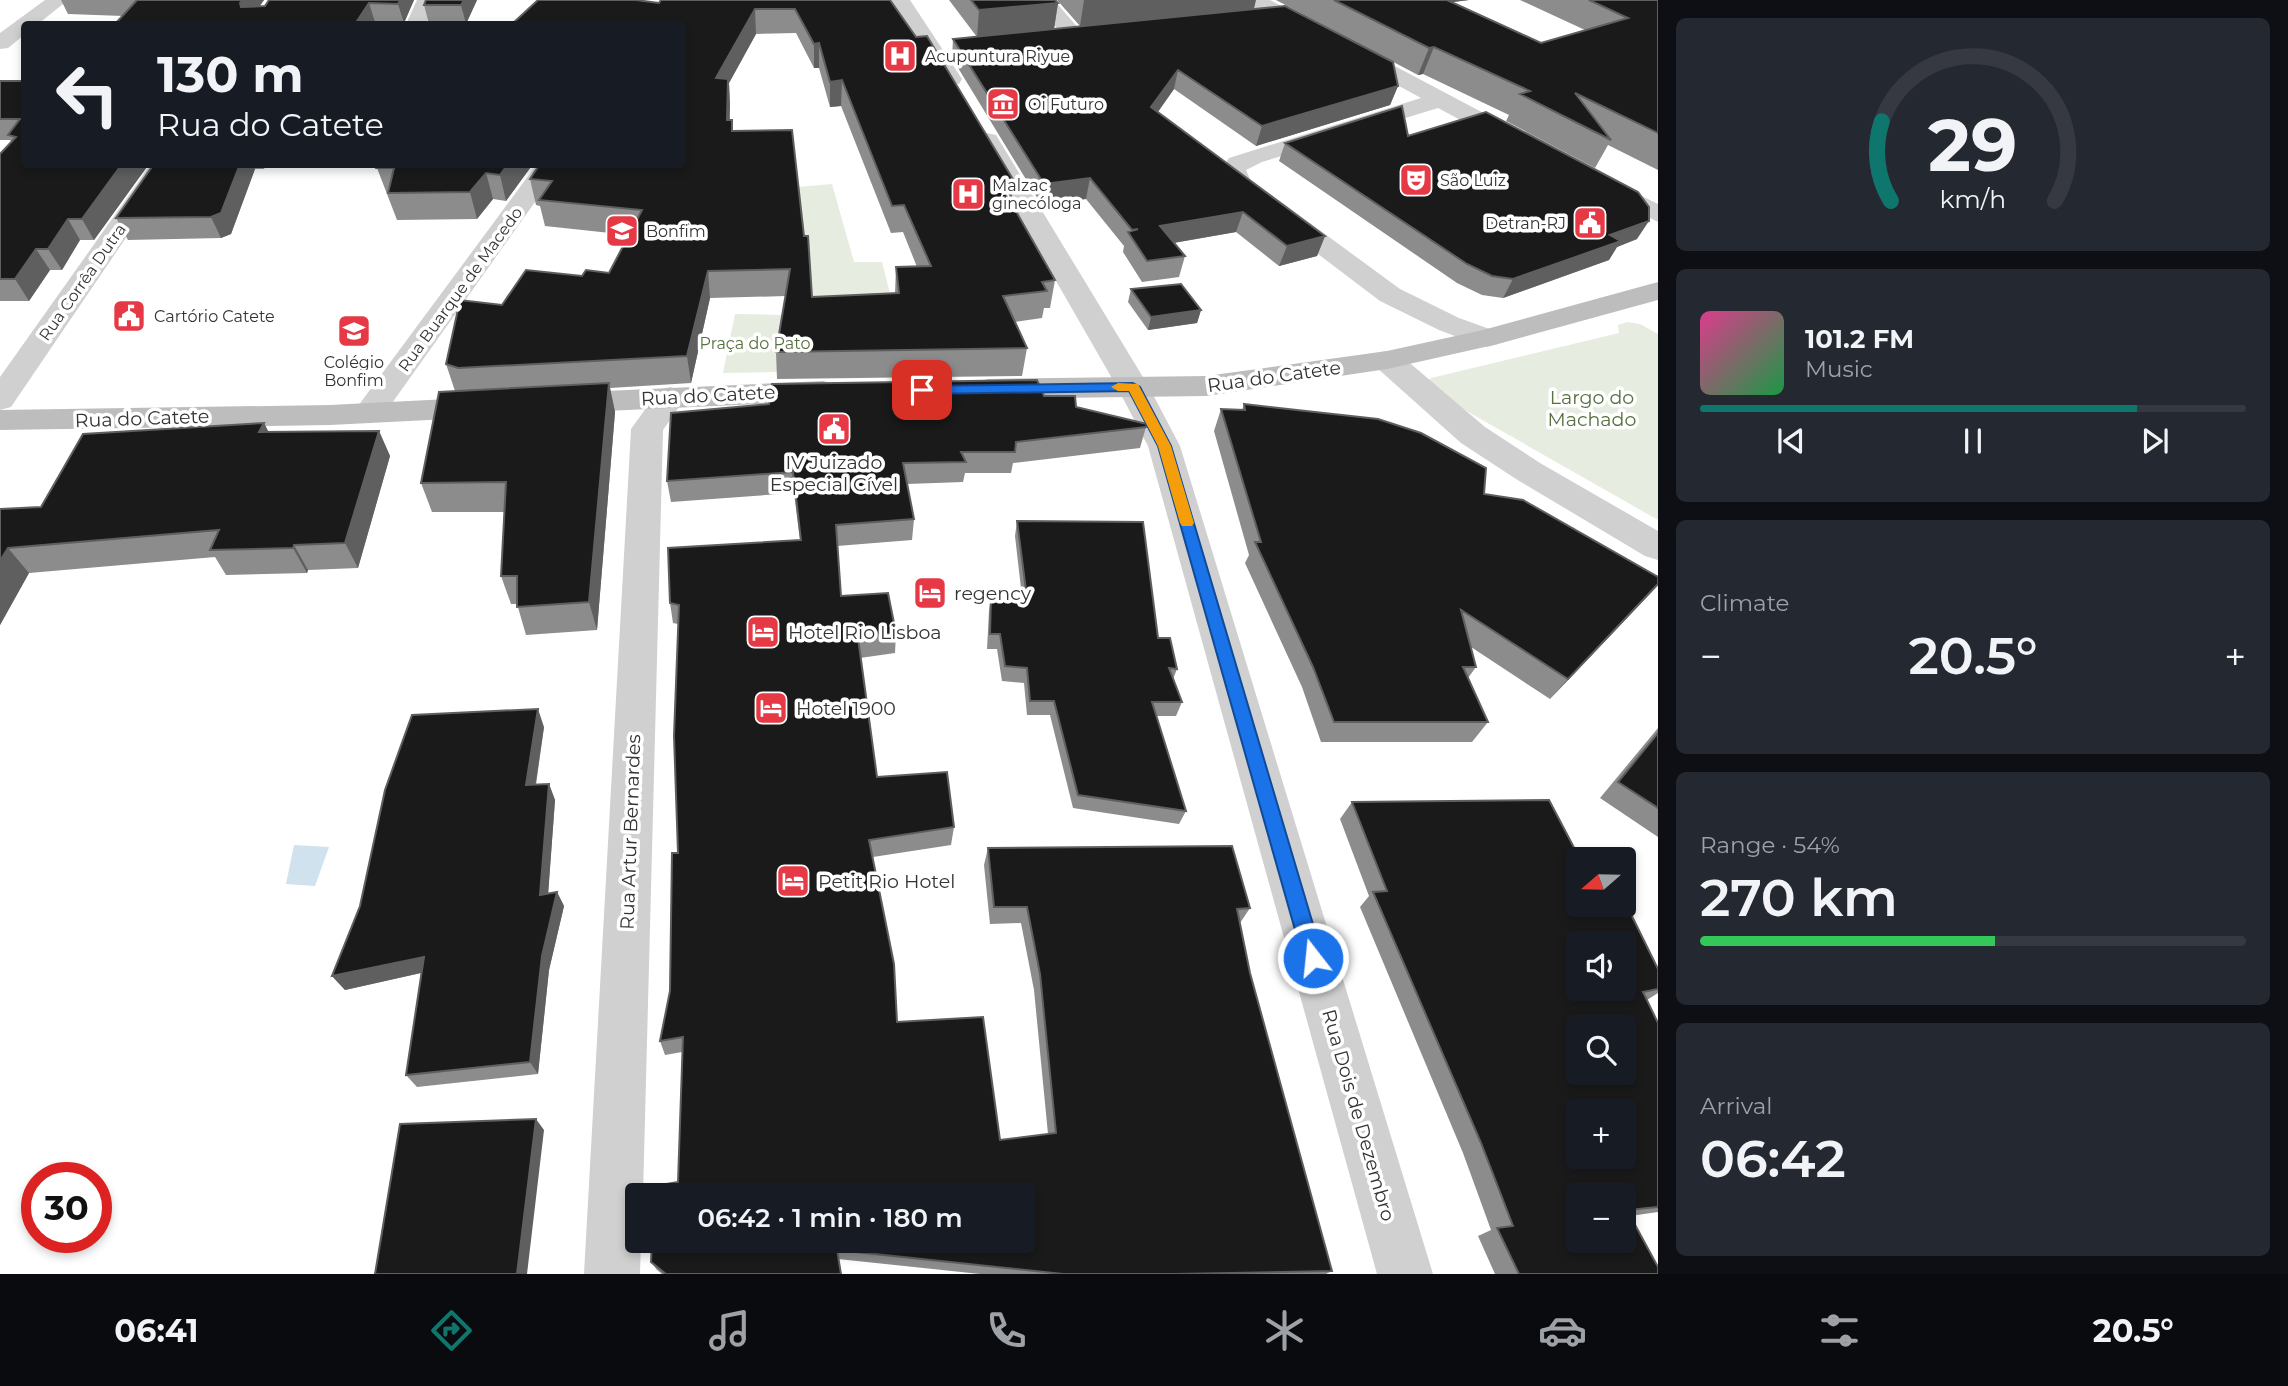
<!DOCTYPE html>
<html lang="en">
<head>
<meta charset="utf-8">
<style>
	:root { --surface:#171b24; --page:#242831; --text:#f1f3f6; --muted:#9ea1a6; --line:#363941; --accent:#0f766e }
	body { margin:0; font-family:Montserrat,sans-serif; background:var(--page); color:var(--text); height:100vh; display:flex; flex-direction:column; font-size:26px; white-space:nowrap }
	* { box-sizing:border-box; margin:0 }
	p { font-size:23px; color:var(--muted) }
	.icon { flex:none; width:38px; height:38px; fill:none; stroke:currentColor; stroke-width:2; stroke-linecap:round; stroke-linejoin:round }
	.map { position:relative; flex:1; overflow:hidden }
	.sheet { display:flex; flex-direction:column; gap:18px; padding:18px; background:#0d0f14; width:630px }
	.sheet>* { flex:none }
	.guide { position:absolute; left:21px; top:21px; width:665px; height:147px; border-radius:7px; box-shadow:0 4px 10px #0003; background:#171b24; color:var(--text); overflow:hidden }
	.needle { width:46px; rotate:250deg }
	.tools { position:absolute; left:1566px; top:847px; display:grid; gap:14px }
	.tools a { display:grid; place-items:center; width:70px; height:70px; border-radius:7px; background:var(--surface); box-shadow:0 4px 10px #0003; font-size:35px }
	.speed { position:absolute; left:21px; top:1162px; display:flex; gap:14px; font-size:35px; font-weight:700; text-align:center }
	.speed>* { display:grid; place-content:center; width:91px; height:91px; border-radius:50%; background:var(--surface); box-shadow:0 4px 10px #0003; line-height:1 }
	.speed .limit { border:10px solid #d22; background:#fff; color:#111 }
	.pin { position:absolute; display:grid; place-items:center; width:60px; height:60px; color:#fff; margin:-30px; border-radius:14px; box-shadow:0 4px 10px #0006 }
	.me { position:absolute; width:77px; margin:-38px; rotate:344deg; stroke-linejoin:round; filter:drop-shadow(0 0 5px #0008) }
	.turn { display:flex; align-items:center; gap:24px; height:147px; padding:0 21px; font-size:32px }
	.turn .icon { width:91px; height:91px; stroke-width:2.5 }
	.turn b { display:block; font-size:49px; line-height:60px }
	.big { font-size:52px; font-weight:600; line-height:1.1 }
	.sheet .widget { flex:1; display:flex; flex-direction:column; justify-content:center; gap:10px; min-width:0; padding:0 24px; border-radius:10px; background:var(--page) }
	.sheet .dial { align-items:center; gap:0 }
	.dial svg { height:182px; overflow:visible; fill:none; stroke:var(--line); stroke-width:7; stroke-linecap:round; text-anchor:middle }
	.dial text { fill:var(--text); stroke:none }
	.song { display:flex; align-items:center; gap:21px }
	.cover { width:84px; height:84px; border-radius:10px; background:linear-gradient(135deg,hsl(330 70% 55%),hsl(140 70% 35%)) }
	.played { height:7px; border-radius:4px; background:linear-gradient(90deg,var(--accent) 80%,var(--line) 80%) }
	.keys { display:flex; justify-content:space-around; direction:ltr }
	.heat { display:flex; justify-content:space-between; align-items:center; font-size:38px; direction:ltr }
	.charge { height:10px; border-radius:5px; background:linear-gradient(90deg,#34c759 54%,var(--line) 0) }
	.trip { position:absolute; left:625px; top:1183px; width:410px; height:70px; border-radius:7px; background:var(--surface); box-shadow:0 4px 10px #0003; font-weight:600; line-height:70px; text-align:center }
	.tabs { display:flex; height:112px; justify-content:space-around; align-items:center; background:#090b0e; color:var(--muted) }
	.tabs .icon { width:49px; height:49px }
	.tabs .active { color:var(--accent) }
	.tabs b { font-size:32px; color:var(--text) }
	main { display:flex; flex:1; min-height:0 }
	.map>svg:first-child { display:block }
</style>
</head>
<body>
<main>
<div class="map">
<svg width="1658" height="1274" viewBox="0 0 1658 1274">
	<rect width="100%" height="100%" fill="#fff"/>
	<path fill="#e6ecdf" d="M832,184L854,262H882L897,321L812,306L798,187Z
		M735,314L783,315L778,372L723,373Z
		M1627,322L1640,324L1658,334V520L1435,393L1426,384L1431,378L1619,333L1618,325Z"/>
	<path fill="#cfe2ee" d="M294,845L329,847L315,886L286,884Z"/>
	<g fill="none" stroke-linecap="round" stroke-linejoin="round">
		<path fill="#d0d0d0" fill-rule="evenodd" d="M45,0H68L38,24H24V35L8,48L0,49V33Z
			M417,0H437L426,24H406Z
			M890,0H910L962,79L959,84H943Z
			M1033,0H1054L1085,36L1081,40H1067Z
			M1245,0H1270L1527,136L1530,141L1527,146L1518,148L1509,146L1438,108L1262,162L1246,170L1250,179L1400,289L1459,318L1498,332L1502,338L1498,344L1487,347L1476,344L1439,330L1380,301L1231,188L1221,170L1229,158L1421,98L1248,4Z
			M987,133L996,135L999,140L1149,387L1180,446L1433,1274H1377L1148,446L1117,387L975,140L978,135Z
			M151,164H176L11,407L0,410V377Z
			M537,164H562L380,420L369,423L358,420L353,413L358,406Z
			M1603,177L1658,204V222L1594,190L1590,185L1594,180Z
			M1387,351L1398,353L1485,427L1540,463L1658,531V560L1645,556L1516,479L1461,443L1376,367L1372,360L1376,353Z
			M670,387L681,390L686,397L663,430L643,1195H637V1241H641L640,1274H584L631,429L659,390Z"/>
		<path fill="#bdbdbd" fill-rule="evenodd" d="M1658,282V300L1498,344L1387,369L1206,396L988,399L977,396L972,389L977,382L988,379L1206,376L1387,351L1483,330Z
			M823,381L834,384L839,391L834,398L823,401L562,413L551,410L546,403L551,396L562,393Z
			M488,397L499,400L504,407L499,414L488,417L330,425L0,430V410L330,405Z"/>
	</g>
	<path fill="#8c8c8c" fill-rule="evenodd" d="M61,0H264L259,6H265L269,0H414L404,23L375,22L374,24H115L123,16L68,14Z
		M426,0H477L466,24H429L424,5Z
		M890,0L1014,181L1011,202L1055,280L1050,308H1044L1042,318L1015,322L1027,348L1022,376L777,379L776,352L786,296L710,298L691,383L610,388L615,412L597,630L526,635L517,604H511L501,576L504,512H432L421,483L455,391L446,364L502,305L582,276L609,273L629,235L545,226L540,206L536,205L530,179L682,164L655,2ZM796,33L814,68H819L830,107L841,106L891,233L903,232L917,267H896L895,293L812,297L732,131V120H730V105L729,83L756,34Z
		M949,0H1055L1058,3L1054,29L977,37Z
		M1057,0H1256L1080,26Z
		M1276,0H1469L1452,2L1541,43L1585,30L1520,0H1658V170L1608,145L1595,168L1506,121L1509,115L1423,74L1418,75Z
		M953,39L1398,86L1390,105L1256,146L1174,89L1158,112L1325,236L1317,256L1279,266L1236,232L1174,243L1185,256L1179,277L1142,282L1123,252L1124,246L1086,199L1041,204L952,58Z
		M0,81L149,164L94,240H80L62,270H50L29,301H0V154L12,142L10,140H0Z
		M1408,136L1637,239L1617,247L1609,260L1503,298L1482,295L1457,283L1279,161L1285,143Z
		M154,164H266L264,169H255L231,234L221,238L128,240L116,218Z
		M381,164H533L506,201L493,199L477,219L397,220L377,168Z
		M1131,289L1201,310L1197,323L1148,330L1128,302Z
		M1044,396L1076,407L1146,427L1140,448L1013,463L1011,473H965L963,482L907,484L914,519L912,540L837,546L841,596L896,633L895,653L860,658L877,777L954,827L951,845L873,857L897,1022L1000,1140L1048,1134L1034,990L1021,923L990,924L984,865L988,848L1250,908L1240,923L1250,973L1332,1271L1326,1274H980L838,1259L841,1274H662L657,1270L651,1262L678,1182L682,1052L665,1055L660,1041L670,991L678,853V624L673,623L670,603L800,540L794,493L671,502L667,481Z
		M1244,404L1484,494L1658,585L1550,699L1471,647L1476,667L1468,678L1488,722L1472,742H1321L1302,687L1245,563L1249,555L1214,431L1221,409L1242,410Z
		M264,423L268,432L379,431L390,456L358,568L308,570L307,573L226,575L215,557L29,573L0,625V509L41,507Z
		M1017,521L1158,638L1177,669L1173,679L1182,702L1176,716H1156L1186,811L1179,824L1073,808L1050,715H1027L1024,683L1002,681L997,649H987L989,611L991,596L1022,597L1015,536Z
		M544,727L536,785L549,784L555,800L548,893L557,892L564,906L549,970L538,1074L417,1087L406,1075L421,973L345,990L332,976Z
		M1658,728V837L1600,798Z
		M1352,802L1578,905L1658,969V993L1647,1000L1658,1023V1212L1630,1216L1658,1274H1495L1478,1236L1491,1230L1463,1153L1360,907L1369,896L1340,819Z"/>
	<path fill="#5f5f5f" d="M243,0H264L248,23L241,7L240,3Z
		M400,0H414L404,23L398,4Z
		M464,0H477L466,24L461,5Z
		M1084,0H1256L1254,9L1080,26Z
		M1404,0H1469L1400,9Z
		M369,3L375,22L374,24H355Z
		M1058,3L1054,29L977,37L979,10Z
		M755,9L756,34L729,83L730,105L728,146L716,78Z
		M819,43V68H814V44Z
		M1434,47L1423,74L1418,75L1429,48Z
		M1178,70L1174,89L1147,127L1151,107Z
		M842,80L841,106L830,107V82Z
		M1398,86L1390,105L1256,146L1262,126Z
		M122,164H149L94,240L82,219Z
		M240,164H254L255,169L231,234L221,238L211,217Z
		M508,164H533L506,201L500,175Z
		M486,173L493,199L477,219L470,192Z
		M1090,178L1086,199L1041,204L1044,184Z
		M1014,181L1010,208L1000,183Z
		M1243,212L1236,232L1155,246L1160,226Z
		M68,219L80,240L62,270L48,249Z
		M1649,221L1637,239L1617,247L1609,260L1503,298L1513,279L1610,235Z
		M1325,236L1317,256L1279,266L1287,246Z
		M36,249L50,270L29,301L15,279Z
		M708,271L710,298L691,383L687,356Z
		M1201,310L1197,323L1148,330L1151,317Z
		M609,383L615,412L597,630L589,602Z
		M264,423L277,448L259,432Z
		M379,431L390,456L358,568L345,543Z
		M294,545L308,570L307,573L293,548Z
		M8,548L29,573L0,625V561Z
		M1658,585L1644,600L1550,699L1568,679Z
		M538,709L544,727L533,801L526,785Z
		M549,784L555,800L547,910L540,895Z
		M557,892L564,906L549,970L538,1074L530,1062L542,956Z
		M424,957L434,970L345,990L332,976Z
		M536,1119L544,1130L527,1274H517Z"/>
	<path fill="#1a1a1a" stroke="#5f5f5f" stroke-width="2" fill-rule="evenodd" d="M137,0H243L240,3L241,7L265,6L269,0H400L398,4L369,3L355,24H115Z
		M426,0H464L461,5H424Z
		M538,0H636L659,3L661,0H890L916,37L927,36L1014,181L1000,183L1055,280L1042,282L1047,291L1003,296L1027,348L776,352L790,269L708,271L687,356L458,368L446,364L460,300L502,305L526,270L582,276L586,270L609,273L642,210L539,200L552,181L530,179L540,164H682V24H512ZM755,9H795L814,44L819,43L830,82L842,80L892,206L904,205L931,266L896,267L899,293L812,297L808,236H804L792,130L732,131V120H727L728,79L716,78Z
		M971,0H1055L1058,3L979,10Z
		M1334,0H1447L1541,43L1628,18L1589,0H1658V133L1575,93L1611,140L1520,94L1530,91L1434,47L1429,48Z
		M1285,6L1393,62L1398,86L1262,126L1178,70L1151,107L1325,236L1287,246L1243,212L1160,226L1185,256L1147,261L1128,232L1138,229L1132,230L1090,178L1044,184L953,39Z
		M0,81H24V164H122L82,219H68L48,249H36L15,279H0V154L16,137L8,135L20,119H0Z
		M1402,106L1408,136L1486,112L1638,192L1649,207V221L1610,235L1621,241L1513,279L1492,276L1467,264L1285,143Z
		M154,164H240L221,213L211,217L116,218Z
		M381,164H508L500,175L486,173L470,192L388,193L394,168H377Z
		M1181,284L1201,310L1151,317L1131,289Z
		M1037,380L1044,396H1075L1076,407L1147,424L1146,427L1016,442L1015,452H961L966,462L903,463L914,519L836,525L841,596L888,593L896,633L858,638L877,777L947,772L954,827L869,840L894,964L897,1022L983,1017L1000,1140L1056,1133L1040,974L1027,907H994L988,848L1232,846L1250,908L1237,909L1250,973L1332,1271L1176,1274H1063L837,1250L841,1274H666L651,1262L652,1241H1022V1195H653L654,1186L678,1182L683,1037L660,1041L670,991L672,853H678L674,736L679,605L670,603L668,548L801,540L793,472L667,481L671,413L769,404L772,384Z
		M609,383L589,602L517,607V576H501L506,482L421,483L439,392Z
		M1244,404L1378,419L1421,433L1486,468L1484,494L1523,500L1658,577V584L1568,679L1461,610L1476,667H1463L1488,722H1334L1313,667L1255,542H1261L1221,409L1245,410Z
		M264,423L259,432L379,431L345,543L294,545L293,548L210,550L219,530L8,548L0,561V509L41,507L83,434Z
		M1017,521L1143,522L1158,638H1170L1177,669L1169,668L1182,702H1152L1186,811L1078,795L1054,701H1030L1027,668L1005,666L1000,634H990L991,596L1027,598Z
		M538,709L526,785L549,784L540,895L557,892L542,956L530,1062L406,1075L424,957L332,976L360,906L385,790L412,715Z
		M1658,733V808L1618,782Z
		M1549,800L1580,859H1578V905H1624V900L1658,969V989L1643,992L1658,1023V1207L1627,1210L1658,1267V1274H1519L1497,1228L1513,1226L1481,1143L1373,892L1387,891L1352,802ZM1578,943H1624V989H1578ZM1578,1027H1624V1073H1578ZM1578,1111H1624V1157H1578ZM1578,1195H1624V1241H1578Z
		M536,1119L517,1274H375L400,1124Z"/>
	<path fill="#1a73e8" stroke="#114b97" stroke-width="2" d="M1133,383L1140,387L1171,446L1323,958L1320,965L1313,967L1306,965L1303,958L1158,446L1129,391L922,394L915,390L922,386Z"/>
	<path fill="#f59e0b" d="M1118,383L1138,384L1171,446L1194,523L1192,526H1182L1180,523L1158,446L1129,391H1118L1111,387Z"/>
	<defs>
		<symbol id="hospital-square" viewBox="-11 -11 22 22"><rect x="-9" y="-9" width="18" height="18" rx="4" fill="#e63946" stroke="#fff"/><path d="M-5-5h3v3.5h4V-5h3V5h-3V1.5h-4V5h-3Z" fill="#fff"/></symbol>
		<symbol id="museum-square" viewBox="-11 -11 22 22"><rect x="-9" y="-9" width="18" height="18" rx="4" fill="#e63946" stroke="#fff"/><path d="M0-6L6-3V-2H-6V-3ZM-5-1h2V3h-2ZM-1-1h2V3h-2ZM3-1h2V3H3ZM-6 4H6V6H-6Z" fill="#fff"/></symbol>
		<symbol id="theatre-square" viewBox="-11 -11 22 22"><rect x="-9" y="-9" width="18" height="18" rx="4" fill="#e63946" stroke="#fff"/><path d="M-5-5.5Q0-4 5-5.5V0Q5 5 0 6Q-5 5-5 0ZM-3.3-2.5H-1v1.5H-3.3ZM1-2.5H3.3v1.5H1ZM-2.8 1Q0 5.5 2.8 1Z" fill="#fff"/></symbol>
		<symbol id="civic-square" viewBox="-11 -11 22 22"><rect x="-9" y="-9" width="18" height="18" rx="4" fill="#e63946" stroke="#fff"/><path d="M-.6-6.5H3V-4.5H.6V-3L4-1V1h2V6H-6V1h2V-1L-.6-3ZM-1.2 2.5V6h2.4V2.5Z" fill="#fff"/></symbol>
		<symbol id="school-square" viewBox="-11 -11 22 22"><rect x="-9" y="-9" width="18" height="18" rx="4" fill="#e63946" stroke="#fff"/><path d="M0-5L7-2L0 1L-7-2ZM-4 1L0 2.5L4 1V4Q0 6-4 4Z" fill="#fff"/></symbol>
		<symbol id="hotel-square" viewBox="-11 -11 22 22"><rect x="-9" y="-9" width="18" height="18" rx="4" fill="#e63946" stroke="#fff"/><path d="M-6-4.5h1.5V1H6V5H4.5V3h-9V5H-6ZM-4 0a1.8 1.8 0 1 1 3.6 0ZM.5 0V-2.5h3Q6-2.5 6 0Z" fill="#fff"/></symbol>
	</defs>
	<g fill-rule="evenodd">
		<use href="#hospital-square" x="881" y="37" width="38" height="38"/>
		<use href="#museum-square" x="984" y="85" width="38" height="38"/>
		<use href="#theatre-square" x="1397" y="161" width="38" height="38"/>
		<use href="#hospital-square" x="949" y="175" width="38" height="38"/>
		<use href="#civic-square" x="1571" y="204" width="38" height="38"/>
		<use href="#school-square" x="603" y="212" width="38" height="38"/>
		<use href="#civic-square" x="110" y="297" width="38" height="38"/>
		<use href="#school-square" x="335" y="312" width="38" height="38"/>
		<use href="#civic-square" x="815" y="410" width="38" height="38"/>
		<use href="#hotel-square" x="911" y="574" width="38" height="38"/>
		<use href="#hotel-square" x="744" y="613" width="38" height="38"/>
		<use href="#hotel-square" x="752" y="689" width="38" height="38"/>
		<use href="#hotel-square" x="774" y="862" width="38" height="38"/>
	</g>
	<g text-anchor="middle" stroke-width="7" stroke-linejoin="round" paint-order="stroke">
		<g font-size="16" fill="#333" stroke="#fff" text-anchor="start">
			<text x="925" y="62">Acupuntura Riyue</text>
			<text x="1028" y="110">Oi Futuro</text>
			<text x="1440" y="186">São Luiz</text>
			<text x="992" y="191">Malzac<tspan x="992" dy="18">ginecóloga</tspan></text>
			<text x="1566" y="229" text-anchor="end">Detran-RJ</text>
			<text x="646" y="237">Bonfim</text>
			<text x="154" y="322">Cartório Catete</text>
			<text x="354" y="368" text-anchor="middle">Colégio<tspan x="354" dy="18">Bonfim</tspan></text>
		</g>
		<g font-size="16" fill="#333" stroke="#fff">
			<text transform="translate(82 282) rotate(-55)" y="6">Rua Corrêa Dutra</text>
			<text transform="translate(460 289) rotate(-54)" y="6">Rua Buarque de Macedo</text>
		</g>
		<g font-size="16" fill="#56703f" stroke="#fff">
			<text x="755" y="349">Praça do Pato</text>
		</g>
		<g font-size="19" fill="#333" stroke="#fff">
			<text transform="translate(1274 376) rotate(-8)" y="7">Rua do Catete</text>
			<text transform="translate(708 395) rotate(-3)" y="7">Rua do Catete</text>
			<text transform="translate(142 418) rotate(-2)" y="7">Rua do Catete</text>
			<text transform="translate(630 832) rotate(-88)" y="7">Rua Artur Bernardes</text>
			<text transform="translate(1359 1115) rotate(74)" y="7">Rua Dois de Dezembro</text>
		</g>
		<g font-size="19" fill="#56703f" stroke="#fff">
			<text x="1592" y="404">Largo do<tspan x="1592" dy="22">Machado</tspan></text>
		</g>
		<g font-size="19" fill="#333" stroke="#fff" text-anchor="start">
			<text x="834" y="469" text-anchor="middle">IV Juizado<tspan x="834" dy="22">Especial Cível</tspan></text>
			<text x="954" y="600">regency</text>
			<text x="788" y="639">Hotel Rio Lisboa</text>
			<text x="796" y="715">Hotel 1900</text>
			<text x="818" y="888">Petit Rio Hotel</text>
		</g>
	</g>
</svg>
<div class="tools">
<a><svg class="needle" viewBox="-14 -14 28 28"><path d="M0-13l5 13h-10z" fill="#e53935"/><path d="M0 13l5-13h-10z" fill="#9ea1a6"/></svg></a>
<a><svg class="icon" aria-label="sound" viewBox="0 0 24 24"><path d="M4 9h4l5-4v14l-5-4H4zM17 9q2 3 0 6"/></svg></a>
<a><svg class="icon" aria-label="search" viewBox="0 0 24 24"><circle cx="10" cy="10" r="6"/><path d="M15 15l6 6"/></svg></a>
<a>+</a>
<a>−</a>
</div>
<div class="speed"><div class="limit">30</div></div>
<div class="pin" style="left:922px;top:390px;background:#d93025"><svg class="icon" aria-label="arrive" viewBox="0 0 24 24"><path d="M6 21V4h12l-3 4 3 4H6"/></svg></div>
<svg class="me" style="left:1313px;top:958px" viewBox="-20 -20 40 40"><circle r="17" fill="#1a73e8" stroke="#fff" stroke-width="3"/><path d="M0-11L8 9 0 5-8 9z" fill="#fff"/></svg>
<div class="trip">06:42 · 1 min · 180 m</div>
<div class="guide">
<div class="turn"><svg class="icon" aria-label="left" viewBox="0 0 24 24"><path d="M17 20v-9H6M10 6l-5 5 5 5"/></svg><div><b>130 m</b>Rua do Catete</div></div>
</div>
</div>
<section class="sheet">
<div class="widget dial"><svg viewBox="0 0 100 80">
<path d="M14 69A42 42 0 1 1 86 69"/>
<path d="M14 69A42 42 0 0 1 10 34" stroke="#0f766e"/>
<text x="50" y="56" font-size="32" font-weight="700">29</text>
<text x="50" y="72" font-size="11">km/h</text>
</svg></div>
<div class="widget">
<div class="song"><i class="cover"></i><div><b>101.2 FM</b><p>Music</p></div></div>
<div class="played"></div>
<div class="keys"><svg class="icon" aria-label="previous" viewBox="0 0 24 24"><path d="M18 5L8 12l10 7zM5 5v14"/></svg><svg class="icon" aria-label="pause" viewBox="0 0 24 24"><path d="M8 5v14M16 5v14"/></svg><svg class="icon" aria-label="next" viewBox="0 0 24 24"><path d="M6 5l10 7-10 7zM19 5v14"/></svg></div>
</div>
<div class="widget"><p>Climate</p>
<div class="heat"><a>−</a><b class="big">20.5°</b><a>+</a></div>
</div>
<div class="widget"><p>Range · 54%</p><b class="big">270 km</b><div class="charge"></div></div>
<div class="widget"><p>Arrival</p><b class="big">06:42</b></div>
</section>
</main>
<nav class="tabs">
<b>06:41</b>
<svg class="icon active" aria-label="directions" viewBox="0 0 24 24"><path d="M12 3l9 9-9 9-9-9zM9 14v-3h6M13 9l2 2-2 2"/></svg>
<svg class="icon" aria-label="music" viewBox="0 0 24 24"><path d="M9 18V5l10-2v13"/><circle cx="6" cy="18" r="3"/><circle cx="16" cy="16" r="3"/></svg>
<svg class="icon" aria-label="phone" viewBox="0 0 24 24"><path d="M5 4h4l2 5-3 2q2 4 5 5l2-3 5 2v4C11 20 4 13 5 4z"/></svg>
<svg class="icon" aria-label="climate" viewBox="0 0 24 24"><path d="M12 3v18M4 7l16 10M4 17L20 7"/></svg>
<svg class="icon" aria-label="car" viewBox="0 0 24 24"><path d="M5 17H2v-5l4-1 3-4h7l3 4 3 1v5h-3M9 17h6M6 11h13"/><circle cx="7" cy="17" r="2"/><circle cx="17" cy="17" r="2"/></svg>
<svg class="icon" aria-label="filters" viewBox="0 0 24 24"><path d="M4 7h16M4 17h16"/><circle cx="9" cy="7" r="2"/><circle cx="15" cy="17" r="2"/></svg>
<b>20.5°</b>
</nav>
</body>
</html>
